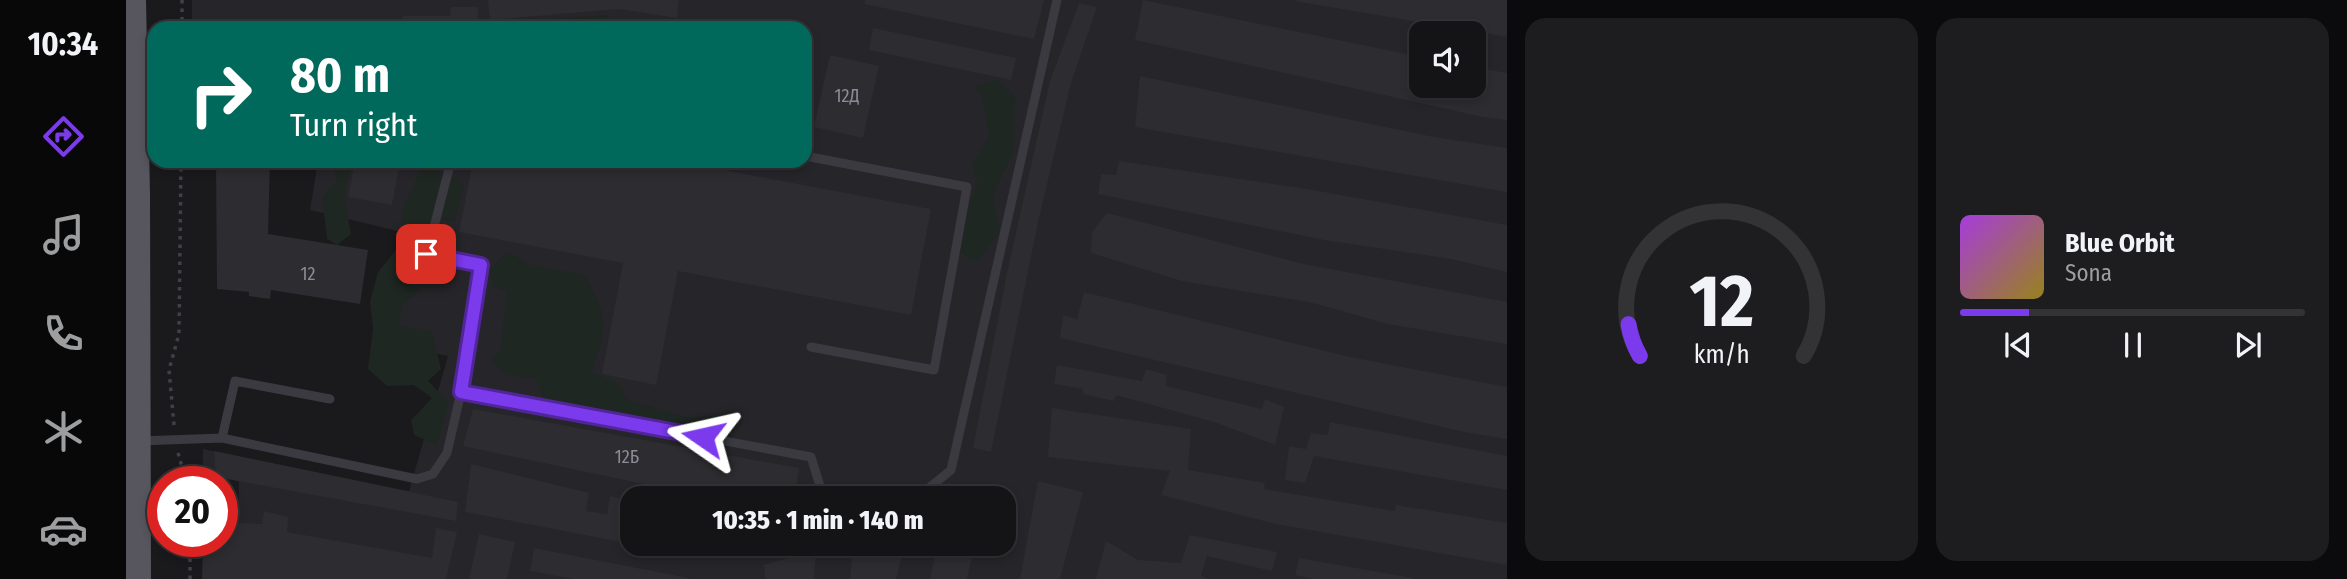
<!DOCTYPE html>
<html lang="en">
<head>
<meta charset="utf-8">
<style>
	:root { --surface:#141315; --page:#1d1c1e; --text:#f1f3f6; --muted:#9d9ea0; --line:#333234; --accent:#7c3aed }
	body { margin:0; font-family:"Fira Sans Condensed",sans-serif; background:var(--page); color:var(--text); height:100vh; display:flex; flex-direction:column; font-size:26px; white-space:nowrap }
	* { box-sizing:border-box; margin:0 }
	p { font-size:23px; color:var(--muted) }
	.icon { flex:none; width:38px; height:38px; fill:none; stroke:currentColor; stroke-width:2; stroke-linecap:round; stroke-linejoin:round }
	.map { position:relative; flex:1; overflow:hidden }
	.drawer { display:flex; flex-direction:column; gap:18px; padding:18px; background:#0b0a0c; width:840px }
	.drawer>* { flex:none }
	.banner { position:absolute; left:21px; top:21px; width:665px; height:147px; border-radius:21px; box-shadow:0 4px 10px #0003,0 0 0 2px var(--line); background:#00695c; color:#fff; overflow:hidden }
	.tools { position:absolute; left:1283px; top:21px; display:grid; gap:14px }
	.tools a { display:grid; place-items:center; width:77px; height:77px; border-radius:14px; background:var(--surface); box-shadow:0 4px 10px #0003,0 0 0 2px var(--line); font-size:35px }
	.speed { position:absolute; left:21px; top:466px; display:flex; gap:14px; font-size:35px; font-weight:700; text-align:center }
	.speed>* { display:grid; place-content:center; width:91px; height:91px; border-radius:50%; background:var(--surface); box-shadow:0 4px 10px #0003,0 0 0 2px var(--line); line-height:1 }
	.speed .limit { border:10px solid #d22; background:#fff; color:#111 }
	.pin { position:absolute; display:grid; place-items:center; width:60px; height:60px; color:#fff; margin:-30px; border-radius:14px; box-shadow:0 4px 10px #0006 }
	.me { position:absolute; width:77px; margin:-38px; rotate:281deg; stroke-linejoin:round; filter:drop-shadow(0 0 5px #0008) }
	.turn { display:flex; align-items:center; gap:24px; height:147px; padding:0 28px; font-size:32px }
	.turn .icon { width:91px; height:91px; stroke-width:2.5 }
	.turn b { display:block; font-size:49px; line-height:60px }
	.drawer .tile { flex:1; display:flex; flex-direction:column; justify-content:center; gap:10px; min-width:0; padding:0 24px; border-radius:21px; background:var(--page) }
	.drawer .dial { align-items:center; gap:0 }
	.dial svg { height:182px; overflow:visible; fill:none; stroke:var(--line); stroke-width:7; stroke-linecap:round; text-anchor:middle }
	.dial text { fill:var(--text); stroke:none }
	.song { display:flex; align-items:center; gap:21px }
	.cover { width:84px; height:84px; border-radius:10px; background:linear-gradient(135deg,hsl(280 70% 55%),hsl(50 70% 35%)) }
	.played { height:7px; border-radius:4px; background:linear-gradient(90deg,var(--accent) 20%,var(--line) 20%) }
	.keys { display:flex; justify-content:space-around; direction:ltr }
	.drawer .tiles { flex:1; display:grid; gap:18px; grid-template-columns:repeat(2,1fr) }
	.trip { position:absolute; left:494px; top:486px; width:396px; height:70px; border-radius:21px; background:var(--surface); box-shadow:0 4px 10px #0003,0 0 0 2px var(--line); font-weight:800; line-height:70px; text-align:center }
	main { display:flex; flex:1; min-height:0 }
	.menu { display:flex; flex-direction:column; width:126px; justify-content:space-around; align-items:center; background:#080808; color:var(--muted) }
	.menu .icon { width:49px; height:49px }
	.menu .active { color:var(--accent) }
	.menu b { font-size:32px; color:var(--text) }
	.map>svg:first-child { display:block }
</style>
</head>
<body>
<main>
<nav class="menu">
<b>10:34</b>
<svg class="icon active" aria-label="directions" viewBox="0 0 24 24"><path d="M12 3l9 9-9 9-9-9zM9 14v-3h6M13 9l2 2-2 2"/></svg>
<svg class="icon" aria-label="music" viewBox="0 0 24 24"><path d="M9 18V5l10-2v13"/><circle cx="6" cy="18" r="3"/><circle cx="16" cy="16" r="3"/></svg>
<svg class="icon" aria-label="phone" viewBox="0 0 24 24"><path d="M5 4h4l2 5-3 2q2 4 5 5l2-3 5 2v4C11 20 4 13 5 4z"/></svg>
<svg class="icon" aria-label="climate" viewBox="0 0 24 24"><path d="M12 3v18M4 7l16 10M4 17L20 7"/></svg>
<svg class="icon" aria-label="car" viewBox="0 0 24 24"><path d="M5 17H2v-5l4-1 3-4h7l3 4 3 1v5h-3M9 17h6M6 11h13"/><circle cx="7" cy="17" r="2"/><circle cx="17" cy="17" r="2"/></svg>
</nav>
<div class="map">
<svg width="1381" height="579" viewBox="0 0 1381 579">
	<rect width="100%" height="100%" fill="#1a191c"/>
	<path fill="#262529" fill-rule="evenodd" d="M66,0H1381V579H111L113,480L77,471V449L283,491L322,356L260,344L280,233L184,210L192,161H679V28H66ZM1295,33H1348V86H1295ZM506,499H877V544H506Z"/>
	<path fill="#1f2722" d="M482,15L472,28H391L401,21Z
		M871,80L889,96L888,149L866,197L874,231L852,261L842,258L829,246L852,182L846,165L863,136L857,99L849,86Z
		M206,161H225L218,197L225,234L211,245L201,239L196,198L211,181Z
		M299,161H313L311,171L338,184L329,221L307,219L286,253L294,291L277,303L272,326L306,331L315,369L302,381L323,402L311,445L288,435L285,420L306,398L288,385L261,386L242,369L247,329L244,301L252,272L273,246L277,208Z
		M382,252L404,265L459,275C483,322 482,323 465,372L492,383L502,400L564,418L597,415L610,425L603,447L591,449L566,438H551L456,417L444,407L421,413L411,379L378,374L365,358L375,351L381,291L367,287L363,270Z"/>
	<path fill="#2d2c30" d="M362,0H553L551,18L493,9L364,20Z
		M739,0H918L908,39L738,4Z
		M1017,0L1295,57V86H1348V67L1381,73V120L1357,117L1009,40Z
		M1170,0H1381V37L1169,1Z
		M953,3L971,7L945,83L913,218L865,452L847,448L881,273L924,81Z
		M325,7H352V28H273L277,16H324Z
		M747,28L890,58L885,80L743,50Z
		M704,55L753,66L737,138L688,127Z
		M1014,76L1308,137L1381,148V192L1009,127Z
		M90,161H144L142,234L242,250L234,304L145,290L144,299L123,296V292L91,289Z
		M229,161H274L266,205L222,197Z
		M347,161H550L805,209L785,315L552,271L530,385L476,374L497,263L333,232Z
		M993,161L1187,190L1381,225V272L1325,259L1198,240L972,194L975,174L990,175Z
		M981,213L1178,264L1381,302V344L1262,324L1183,302L1056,281L965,253L966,232Z
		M958,292L1224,357L1381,387V439L1338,432L934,338L937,315L951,319Z
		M931,365L1016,381L1020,369L1041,375L1040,386L1136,409L1139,399L1158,407L1149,445L1088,422L990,395L988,401L957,394V389L928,384Z
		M926,408L1065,429L1062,470L1139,483L1138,489L1269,511L1270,505L1381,523V565L1150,524L1035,495L1044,471L922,457Z
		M347,409L673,468L668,499H589L337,446Z
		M1204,422L1381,456V490L1188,456L1179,483L1159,480L1163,446L1180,449L1185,433L1202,435Z
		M88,451L332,502L330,521L90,477Z
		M345,464L463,493L460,511L481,514L484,496L506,501V544L339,512Z
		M912,481L957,492L934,579H894Z
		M821,489L860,495L859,499H819Z
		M96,503H112L111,523L136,524L138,511L162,517L161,532L306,558L310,528L331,532L320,579H76L77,541H96Z
		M353,534L389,542L381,579H343Z
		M1064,535L1151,552L1146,571L1081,556L1075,576L1083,579H970L980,541L1012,560L1055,563Z
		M512,544H648L628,552L599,549L576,558Z
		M727,544H779L770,579H724Z
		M811,544H849L841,579H804Z
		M408,548L563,578V579H447L404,571Z
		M690,550L688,579H639L638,565Z
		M1173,558L1287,578V579H1186L1169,575Z"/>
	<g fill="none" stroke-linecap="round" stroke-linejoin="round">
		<path stroke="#404048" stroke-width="3.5" stroke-dasharray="3.5 5" stroke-linecap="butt" d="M56,0V28
			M48,425L43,370L53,334L55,161
			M52,453L60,481
			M64,579V541"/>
		<path stroke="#3b3a41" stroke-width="9" d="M679,156L841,187L808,370L685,347
			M335,392L685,457L698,499
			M96,438L291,479L307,474L321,453L335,392L355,265L301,254L325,161
			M13,441L96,438L109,381L204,399
			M777,499L803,488L825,470L931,0"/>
		<path stroke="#57565f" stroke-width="28" d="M6,0L10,194L11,579"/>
	</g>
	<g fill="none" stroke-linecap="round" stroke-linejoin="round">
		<defs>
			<path id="route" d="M300,254L355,265L335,392L577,437"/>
		</defs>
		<use href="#route" stroke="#51269a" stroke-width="18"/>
		<use href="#route" stroke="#7c3aed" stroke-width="12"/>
	</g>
	<g text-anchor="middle" stroke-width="7" stroke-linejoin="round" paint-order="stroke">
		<g font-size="18" fill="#8c8c98">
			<text x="721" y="102">12Д</text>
			<text x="182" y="280">12</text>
			<text x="501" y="463">12Б</text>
		</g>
	</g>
</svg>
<div class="tools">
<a><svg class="icon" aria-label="sound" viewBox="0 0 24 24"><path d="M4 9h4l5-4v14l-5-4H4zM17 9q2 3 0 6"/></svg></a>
</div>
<div class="speed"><div class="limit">20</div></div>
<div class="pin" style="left:300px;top:254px;background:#d93025"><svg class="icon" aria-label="arrive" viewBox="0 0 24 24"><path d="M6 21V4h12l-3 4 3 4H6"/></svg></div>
<svg class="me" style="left:577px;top:437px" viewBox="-20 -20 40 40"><path d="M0-17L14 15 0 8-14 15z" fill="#7c3aed" stroke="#fff" stroke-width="4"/></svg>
<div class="trip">10:35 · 1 min · 140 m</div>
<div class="banner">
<div class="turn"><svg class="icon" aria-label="right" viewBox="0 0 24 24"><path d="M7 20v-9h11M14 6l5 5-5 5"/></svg><div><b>80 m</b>Turn right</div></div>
</div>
</div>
<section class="drawer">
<div class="tiles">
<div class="tile dial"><svg viewBox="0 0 100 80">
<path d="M14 69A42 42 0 1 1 86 69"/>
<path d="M14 69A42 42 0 0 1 9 55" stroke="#7c3aed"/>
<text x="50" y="56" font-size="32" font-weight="700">12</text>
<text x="50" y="72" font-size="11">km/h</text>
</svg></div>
<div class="tile">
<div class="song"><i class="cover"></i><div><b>Blue Orbit</b><p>Sona</p></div></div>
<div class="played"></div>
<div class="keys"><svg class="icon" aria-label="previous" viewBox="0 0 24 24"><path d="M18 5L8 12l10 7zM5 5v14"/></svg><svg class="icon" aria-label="pause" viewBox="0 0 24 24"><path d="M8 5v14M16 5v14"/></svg><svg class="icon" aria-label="next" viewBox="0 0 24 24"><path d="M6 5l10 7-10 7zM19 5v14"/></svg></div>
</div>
</div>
</section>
</main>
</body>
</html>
